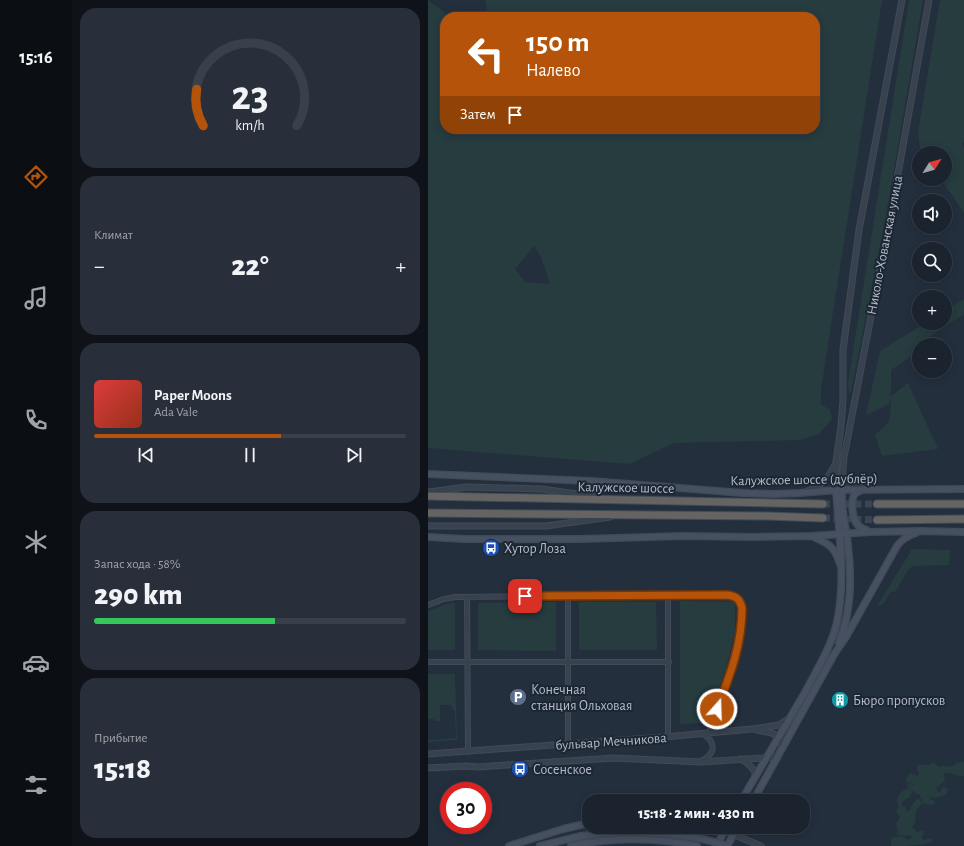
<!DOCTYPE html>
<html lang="ru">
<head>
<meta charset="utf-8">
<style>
	:root { --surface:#1b232e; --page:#282f3a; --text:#f1f3f6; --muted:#a0a4aa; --line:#39404a; --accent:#b45309 }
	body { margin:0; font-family:"Alegreya Sans",sans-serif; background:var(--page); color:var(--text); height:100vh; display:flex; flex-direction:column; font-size:15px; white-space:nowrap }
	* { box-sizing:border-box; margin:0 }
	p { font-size:13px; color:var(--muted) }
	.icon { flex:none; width:22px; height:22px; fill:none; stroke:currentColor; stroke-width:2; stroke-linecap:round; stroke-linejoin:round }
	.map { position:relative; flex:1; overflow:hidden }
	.side { display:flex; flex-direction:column; gap:8px; padding:8px; background:#0f1319; width:356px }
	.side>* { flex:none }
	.banner { position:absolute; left:12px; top:12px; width:380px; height:122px; border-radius:16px; box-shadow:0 2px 10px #0003,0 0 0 1px var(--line); background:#b45309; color:#fff; overflow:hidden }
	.needle { width:26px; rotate:53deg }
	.controls { position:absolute; left:484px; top:146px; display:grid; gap:8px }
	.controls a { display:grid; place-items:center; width:40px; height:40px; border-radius:50%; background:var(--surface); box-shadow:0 2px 10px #0003,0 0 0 1px var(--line); font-size:20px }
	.speed { position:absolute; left:12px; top:782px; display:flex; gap:8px; font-size:20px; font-weight:700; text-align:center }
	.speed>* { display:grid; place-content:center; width:52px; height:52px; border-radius:50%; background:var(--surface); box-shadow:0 2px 10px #0003,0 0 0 1px var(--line); line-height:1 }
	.speed .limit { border:6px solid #d22; background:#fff; color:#111 }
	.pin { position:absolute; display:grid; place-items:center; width:34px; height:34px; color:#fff; margin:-17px; border-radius:8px; box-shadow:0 2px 6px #0006 }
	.me { position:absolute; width:44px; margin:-22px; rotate:20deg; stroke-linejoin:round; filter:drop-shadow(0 0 3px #0008) }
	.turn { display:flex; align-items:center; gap:14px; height:84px; padding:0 20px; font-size:18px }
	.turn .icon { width:52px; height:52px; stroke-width:2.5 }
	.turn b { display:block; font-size:28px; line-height:34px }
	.then { display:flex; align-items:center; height:38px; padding:0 20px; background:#0003; gap:8px; font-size:15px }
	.big { font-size:30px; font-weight:800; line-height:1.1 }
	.side .widget { flex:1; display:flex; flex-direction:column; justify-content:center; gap:6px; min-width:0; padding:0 14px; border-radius:16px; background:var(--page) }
	.side .dial { align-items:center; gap:0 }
	.dial svg { height:104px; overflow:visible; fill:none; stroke:var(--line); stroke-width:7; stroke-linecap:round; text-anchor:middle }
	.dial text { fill:var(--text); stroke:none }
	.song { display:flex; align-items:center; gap:12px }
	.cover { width:48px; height:48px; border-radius:6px; background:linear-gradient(135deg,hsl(0 70% 55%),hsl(10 70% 35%)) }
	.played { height:4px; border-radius:2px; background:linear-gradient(90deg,var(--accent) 60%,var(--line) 60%) }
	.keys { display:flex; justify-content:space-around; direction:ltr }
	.heat { display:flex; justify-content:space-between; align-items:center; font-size:22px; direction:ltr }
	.charge { height:6px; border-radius:3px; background:linear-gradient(90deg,#34c759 58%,var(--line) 0) }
	.trip { position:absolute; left:154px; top:794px; width:228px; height:40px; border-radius:16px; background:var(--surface); box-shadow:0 2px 10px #0003,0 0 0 1px var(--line); font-weight:800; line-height:40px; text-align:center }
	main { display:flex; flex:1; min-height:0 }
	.dock { display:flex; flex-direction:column; width:72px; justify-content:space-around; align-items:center; background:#0b0e12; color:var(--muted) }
	.dock .icon { width:28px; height:28px }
	.dock .selected { color:var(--accent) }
	.dock b { font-size:18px; color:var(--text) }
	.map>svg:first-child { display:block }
</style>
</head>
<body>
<main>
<nav class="dock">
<b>15:16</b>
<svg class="icon selected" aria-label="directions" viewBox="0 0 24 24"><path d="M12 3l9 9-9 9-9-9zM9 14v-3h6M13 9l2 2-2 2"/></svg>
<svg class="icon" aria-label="music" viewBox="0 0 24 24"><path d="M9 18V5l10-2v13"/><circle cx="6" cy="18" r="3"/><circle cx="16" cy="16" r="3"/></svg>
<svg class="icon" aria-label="phone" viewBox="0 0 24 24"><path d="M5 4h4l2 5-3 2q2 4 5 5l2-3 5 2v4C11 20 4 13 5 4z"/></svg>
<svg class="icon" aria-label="climate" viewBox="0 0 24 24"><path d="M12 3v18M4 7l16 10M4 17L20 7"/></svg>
<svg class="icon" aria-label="car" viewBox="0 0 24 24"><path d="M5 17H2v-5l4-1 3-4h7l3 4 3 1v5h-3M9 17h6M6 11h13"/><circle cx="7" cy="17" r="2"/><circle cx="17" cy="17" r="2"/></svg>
<svg class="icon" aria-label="filters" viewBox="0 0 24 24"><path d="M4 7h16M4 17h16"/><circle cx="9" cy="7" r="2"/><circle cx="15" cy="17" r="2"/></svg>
</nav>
<section class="side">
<div class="widget dial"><svg viewBox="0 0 100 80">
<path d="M14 69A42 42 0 1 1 86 69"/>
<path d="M14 69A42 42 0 0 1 9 41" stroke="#b45309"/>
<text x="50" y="56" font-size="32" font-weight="700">23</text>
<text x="50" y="72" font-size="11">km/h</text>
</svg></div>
<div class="widget"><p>Климат</p>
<div class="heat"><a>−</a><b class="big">22°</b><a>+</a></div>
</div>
<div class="widget">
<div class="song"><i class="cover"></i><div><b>Paper Moons</b><p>Ada Vale</p></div></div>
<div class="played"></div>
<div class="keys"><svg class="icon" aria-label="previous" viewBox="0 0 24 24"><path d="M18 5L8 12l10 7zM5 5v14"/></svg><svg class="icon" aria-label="pause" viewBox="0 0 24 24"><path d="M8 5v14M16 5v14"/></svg><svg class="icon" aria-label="next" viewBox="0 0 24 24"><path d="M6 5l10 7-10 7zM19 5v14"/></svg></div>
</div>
<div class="widget"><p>Запас хода · 58%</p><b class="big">290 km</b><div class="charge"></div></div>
<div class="widget"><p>Прибытие</p><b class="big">15:18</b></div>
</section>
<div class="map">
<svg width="536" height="846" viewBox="0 0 536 846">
	<rect width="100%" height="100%" fill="#242f3e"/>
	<path fill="#263c3f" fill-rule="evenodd" d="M0,0L23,17H17V129H387V17H60L57,0H454L393,389V404L402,410L404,419L391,434L372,440L246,443L201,464L0,448ZM106,246L113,257L122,284L97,282L87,269Z
		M481,0H495L461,199L423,392L421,394L420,383Z
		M512,0H536V142L534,143L536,147V213L513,179H517V153H495L492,149L490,132Z
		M536,299V314L492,343L488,353L463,370V390L462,397L480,383L510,449L454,456L447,435L461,422L463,408L462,398L461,404L438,415L452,351L497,323H517V310Z
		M484,549L522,550L521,565L486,566L481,569L467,592H463L455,604L449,606Z
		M252,601L307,602V632L297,672L279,723L252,724Z
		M128,602V651L50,650V603Z
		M151,602H228L229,650H151Z
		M27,603V650H0V612L17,604Z
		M0,674H27L29,740L0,742V740L28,738L27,712L23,705H12V721H7L6,719H0Z
		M536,762V776C529,777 523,772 516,773L517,781L508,788L510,792L513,791L514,787L520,788L519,793C514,798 510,798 504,797L501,799L507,801V803L504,805L494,803L490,808L487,815C489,820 487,823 484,827L490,833L492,830L496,831L494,838L495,840L499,839H503L504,842C492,846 476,846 463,846V838L474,836L480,840L485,836L466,835L470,833L468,823L470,821L472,816L469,813L468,810L471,807C466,797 472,793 480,787L483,789L484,792L481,798L476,800L474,802L475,807L478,806V812L483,809V806L489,799H492L493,802L495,800L492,798V795L487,793L480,786V783L486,785L487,784L479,782L478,780L481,774L484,773L485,776L487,774L489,776L491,775L489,769L490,765H502V763H506L511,767L515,765L518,767L526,765L528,763Z"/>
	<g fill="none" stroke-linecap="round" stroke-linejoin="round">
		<path stroke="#3a4453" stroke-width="7" stroke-dasharray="7 3.5" stroke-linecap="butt" d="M395,504H449
			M395,518L449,520"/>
		<defs>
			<path id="minor" d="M240,596V737
				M39,597L40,752
				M0,605L16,599L28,597L299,595C308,596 312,599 314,608C314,653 294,691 281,733
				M0,662H241
				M140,744V596
				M273,761C289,753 288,742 274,733"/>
			<path id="tertiary" d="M414,473C419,484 425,485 435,489
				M408,490V462L413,426L415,400V350L431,230L474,0
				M414,490V480L416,457L466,196L501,0
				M0,492L39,487L114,489L169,497
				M377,492C397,484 398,481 408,463
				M0,526H118L182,517
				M329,730C337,732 350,732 353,742C354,744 354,747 354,749
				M0,754L236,737L324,729L351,725L362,718
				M313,759C320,763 326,768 328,776
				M0,768L38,766L50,767L185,758L273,762L350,757
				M297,831L333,846"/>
			<path id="secondary" d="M0,474L163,481L315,493L346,494L372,493L408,490L536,489
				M434,490C431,492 428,492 426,495C423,502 424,518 429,524C432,528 436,529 440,531
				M384,536C400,544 406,545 412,564
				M0,537L36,539H153L256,536L325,537L384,536L442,532L493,531L536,532
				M411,643C423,613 424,578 420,545C419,534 416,523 415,511C414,504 414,497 414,490
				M313,801C334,765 355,730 376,694C388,671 403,648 409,622C418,579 411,534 408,490
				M325,801L407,653L418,637L469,546C474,539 479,536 488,533
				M285,827L297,831
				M81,846L135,829L161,823
				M112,846L153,836L177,833L202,832
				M143,846C183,837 229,837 269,846
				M288,846L299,827
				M299,846L310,827"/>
			<path id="trunk" d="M0,496L395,504
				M449,504H536
				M0,513L339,516L395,518
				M449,520L536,519"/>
		</defs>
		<use href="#minor" stroke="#414a57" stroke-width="6"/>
		<use href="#tertiary" stroke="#414a57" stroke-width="7"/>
		<use href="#secondary" stroke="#414a57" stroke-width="8"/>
		<use href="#trunk" stroke="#434c59" stroke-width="9"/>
		<use href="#minor" stroke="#38414e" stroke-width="4"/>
		<use href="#tertiary" stroke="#38414e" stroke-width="5"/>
		<use href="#secondary" stroke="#465061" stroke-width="5.5"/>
		<use href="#trunk" stroke="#656462" stroke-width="7"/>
		<defs>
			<path id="secondary-bridge" d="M202,832C234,833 268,835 299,846"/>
		</defs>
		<use href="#secondary-bridge" stroke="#414a57" stroke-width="8" stroke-linecap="butt"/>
		<use href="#secondary-bridge" stroke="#465061" stroke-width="5.5"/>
	</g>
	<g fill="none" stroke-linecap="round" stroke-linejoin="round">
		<defs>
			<path id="route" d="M97,596L299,595C308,596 312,599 314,608C314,645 302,675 289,709"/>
		</defs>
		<use href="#route" stroke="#753606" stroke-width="10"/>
		<use href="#route" stroke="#b45309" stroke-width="7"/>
	</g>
	<defs>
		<symbol id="bus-disc" viewBox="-11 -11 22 22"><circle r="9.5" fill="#1a4fb4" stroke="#1d2633"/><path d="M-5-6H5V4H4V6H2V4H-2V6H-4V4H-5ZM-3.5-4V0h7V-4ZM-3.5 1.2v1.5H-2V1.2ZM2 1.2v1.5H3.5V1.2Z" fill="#fff"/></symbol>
		<symbol id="parking-disc" viewBox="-11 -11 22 22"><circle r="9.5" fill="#5c6f8a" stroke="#1d2633"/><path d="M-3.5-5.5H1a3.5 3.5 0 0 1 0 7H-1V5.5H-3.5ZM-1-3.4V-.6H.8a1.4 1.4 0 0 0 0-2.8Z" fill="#fff"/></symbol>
		<symbol id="building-disc" viewBox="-11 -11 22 22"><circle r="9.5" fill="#0f9aa8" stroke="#1d2633"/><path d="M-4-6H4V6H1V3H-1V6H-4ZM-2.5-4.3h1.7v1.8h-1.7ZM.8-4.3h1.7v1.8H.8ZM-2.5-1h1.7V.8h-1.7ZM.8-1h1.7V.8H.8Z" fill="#fff"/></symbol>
	</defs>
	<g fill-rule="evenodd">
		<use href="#bus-disc" x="53" y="538" width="20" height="20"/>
		<use href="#parking-disc" x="80" y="687" width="20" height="20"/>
		<use href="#building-disc" x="402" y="690" width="20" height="20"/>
		<use href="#bus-disc" x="82" y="759" width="20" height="20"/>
	</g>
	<g text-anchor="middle" stroke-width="4" stroke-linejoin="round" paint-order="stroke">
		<g font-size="14" fill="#b4bcc9" stroke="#1d2633">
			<text transform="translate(456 245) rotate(-79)" y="5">Николо-Хованская улица</text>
			<text transform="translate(376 479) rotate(-1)" y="5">Калужское шоссе (дублёр)</text>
			<text transform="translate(198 487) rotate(1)" y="5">Калужское шоссе</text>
			<text transform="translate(183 741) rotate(-4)" y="5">бульвар Мечникова</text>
		</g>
		<g font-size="14" fill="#b4bcc9" stroke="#1d2633" text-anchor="start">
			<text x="76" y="553">Хутор Лоза</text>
			<text x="103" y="694">Конечная<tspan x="103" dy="16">станция Ольховая</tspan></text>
			<text x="425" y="705">Бюро пропусков</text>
			<text x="105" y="774">Сосенское</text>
		</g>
	</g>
</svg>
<div class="controls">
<a><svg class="needle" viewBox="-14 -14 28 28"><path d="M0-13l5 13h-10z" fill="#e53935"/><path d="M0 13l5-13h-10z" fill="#a0a4aa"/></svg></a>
<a><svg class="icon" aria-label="sound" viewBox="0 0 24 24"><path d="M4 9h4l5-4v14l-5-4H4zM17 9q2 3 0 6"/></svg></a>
<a><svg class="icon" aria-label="search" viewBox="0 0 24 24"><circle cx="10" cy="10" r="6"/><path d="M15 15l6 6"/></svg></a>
<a>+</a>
<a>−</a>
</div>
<div class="speed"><div class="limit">30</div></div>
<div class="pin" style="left:97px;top:596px;background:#d93025"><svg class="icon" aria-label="arrive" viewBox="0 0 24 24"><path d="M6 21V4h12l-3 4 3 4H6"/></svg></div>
<svg class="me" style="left:289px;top:709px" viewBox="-20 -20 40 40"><circle r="17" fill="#b45309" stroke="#fff" stroke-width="3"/><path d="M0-11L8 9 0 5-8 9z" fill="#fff"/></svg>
<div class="trip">15:18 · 2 мин · 430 m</div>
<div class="banner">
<div class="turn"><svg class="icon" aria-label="left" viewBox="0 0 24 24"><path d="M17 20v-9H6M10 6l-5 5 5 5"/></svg><div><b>150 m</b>Налево</div></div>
<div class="then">Затем<svg class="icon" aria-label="arrive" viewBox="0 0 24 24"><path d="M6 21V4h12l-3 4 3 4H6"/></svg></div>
</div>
</div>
</main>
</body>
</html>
